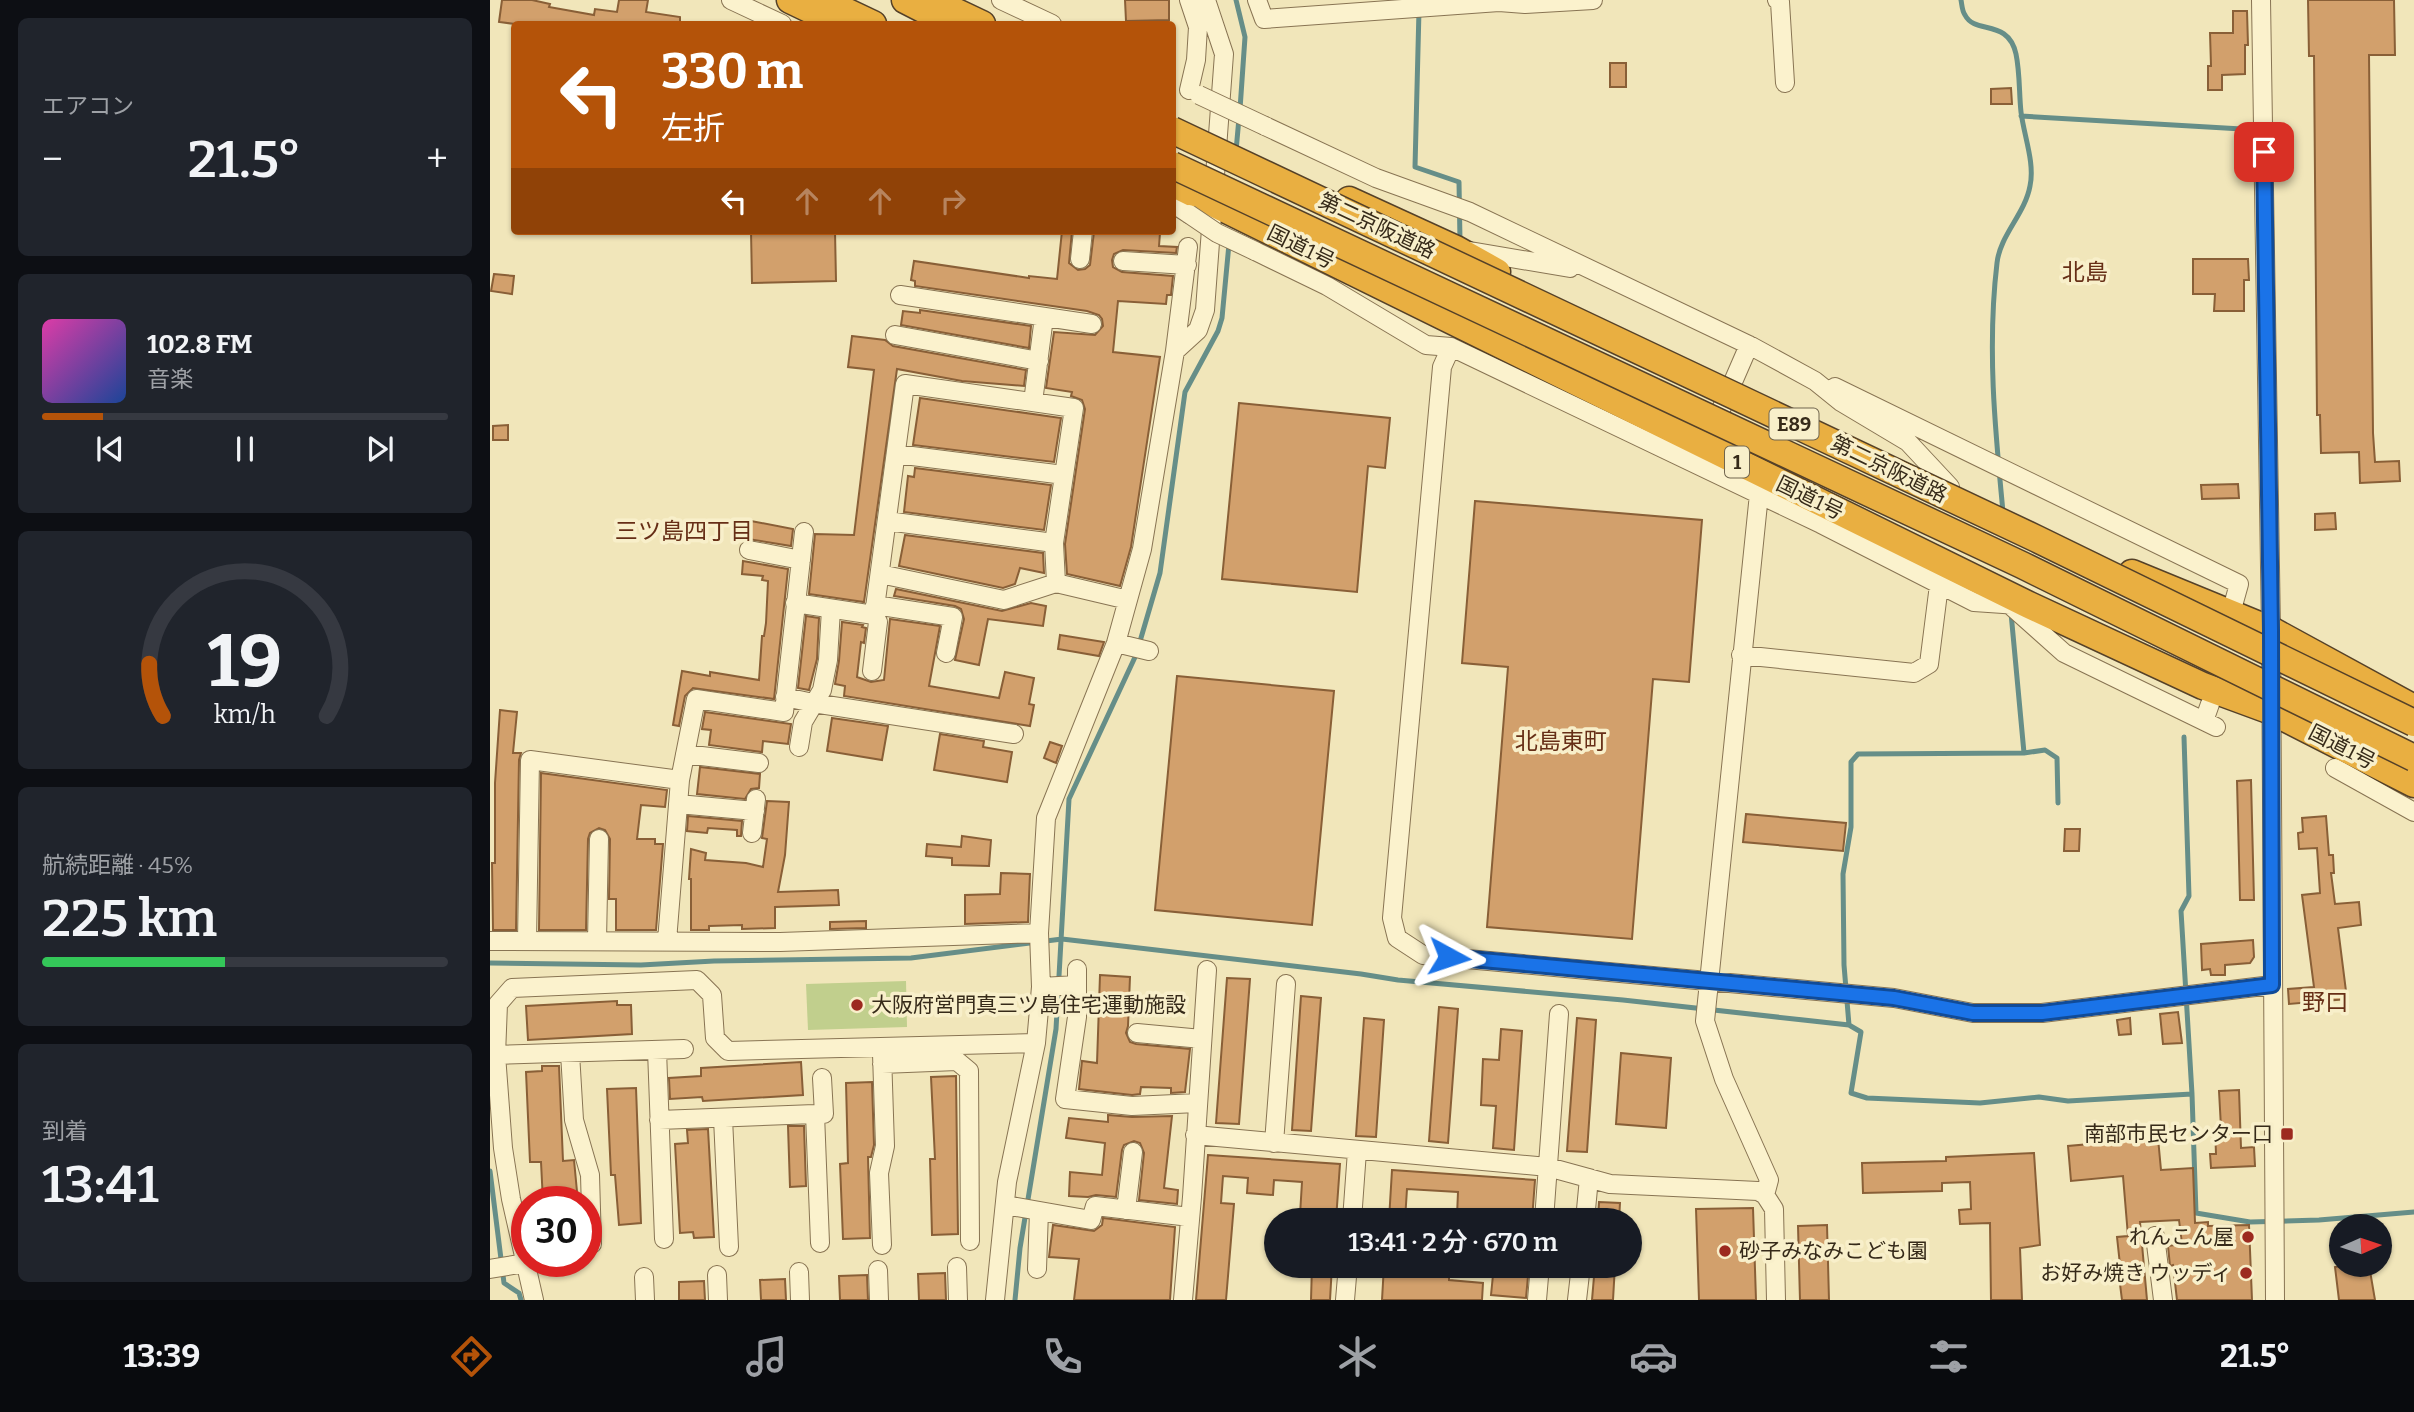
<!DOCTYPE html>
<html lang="ja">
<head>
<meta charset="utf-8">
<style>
	:root { --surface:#171b24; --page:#20242c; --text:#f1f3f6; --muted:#9ea1a6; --line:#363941; --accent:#b45309 }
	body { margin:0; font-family:Bitter,"Noto Sans JP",serif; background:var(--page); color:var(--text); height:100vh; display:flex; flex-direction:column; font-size:26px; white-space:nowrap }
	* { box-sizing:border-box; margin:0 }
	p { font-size:23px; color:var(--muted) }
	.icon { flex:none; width:38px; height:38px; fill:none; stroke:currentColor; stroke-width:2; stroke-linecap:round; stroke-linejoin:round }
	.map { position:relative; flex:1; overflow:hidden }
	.details { display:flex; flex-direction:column; gap:18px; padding:18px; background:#0d0f14; width:490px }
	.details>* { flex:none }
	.banner { position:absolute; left:21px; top:21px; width:665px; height:214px; border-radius:7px; box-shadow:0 2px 5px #0004; background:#b45309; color:#fff; overflow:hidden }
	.needle { width:46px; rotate:87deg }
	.controls { position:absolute; left:1839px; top:1214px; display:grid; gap:14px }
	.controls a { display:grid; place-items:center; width:63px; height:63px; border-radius:50%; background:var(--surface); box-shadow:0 2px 5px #0004; font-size:35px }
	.speed { position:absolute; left:21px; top:1186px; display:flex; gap:14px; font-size:35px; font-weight:700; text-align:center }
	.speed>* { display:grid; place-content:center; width:91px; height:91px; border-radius:50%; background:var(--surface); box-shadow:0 2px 5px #0004; line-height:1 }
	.speed .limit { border:10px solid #d22; background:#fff; color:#111 }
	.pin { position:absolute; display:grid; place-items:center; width:60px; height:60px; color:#fff; margin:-30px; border-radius:14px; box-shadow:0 4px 10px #0006 }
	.me { position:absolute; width:77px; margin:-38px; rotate:95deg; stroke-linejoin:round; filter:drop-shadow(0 0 5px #0008) }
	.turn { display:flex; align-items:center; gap:24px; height:147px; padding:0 35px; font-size:32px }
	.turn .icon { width:91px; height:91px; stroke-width:2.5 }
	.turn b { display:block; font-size:49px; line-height:60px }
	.lanes { display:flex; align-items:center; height:66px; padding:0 35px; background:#0003; justify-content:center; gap:35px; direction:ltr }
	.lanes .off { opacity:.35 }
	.big { font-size:52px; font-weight:600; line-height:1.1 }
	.details .tile { flex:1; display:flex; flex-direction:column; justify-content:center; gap:10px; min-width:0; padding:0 24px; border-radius:10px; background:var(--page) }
	.details .dial { align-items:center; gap:0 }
	.dial svg { height:182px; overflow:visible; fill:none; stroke:var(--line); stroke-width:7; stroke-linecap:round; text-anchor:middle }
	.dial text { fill:var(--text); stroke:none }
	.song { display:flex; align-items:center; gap:21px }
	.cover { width:84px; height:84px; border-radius:10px; background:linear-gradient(135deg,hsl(320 70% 55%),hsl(220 70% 35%)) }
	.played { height:7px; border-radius:4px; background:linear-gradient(90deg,var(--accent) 15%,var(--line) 15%) }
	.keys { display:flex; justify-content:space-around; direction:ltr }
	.heat { display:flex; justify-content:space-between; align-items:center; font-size:38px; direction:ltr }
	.charge { height:10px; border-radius:5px; background:linear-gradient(90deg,#34c759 45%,var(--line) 0) }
	.trip { position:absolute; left:774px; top:1208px; width:378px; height:70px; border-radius:35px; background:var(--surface); box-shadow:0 2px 5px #0004; font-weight:600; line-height:70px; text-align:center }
	.tab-bar { display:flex; height:112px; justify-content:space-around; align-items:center; background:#090b0e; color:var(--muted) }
	.tab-bar .icon { width:49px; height:49px }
	.tab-bar .active { color:var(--accent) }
	.tab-bar b { font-size:32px; color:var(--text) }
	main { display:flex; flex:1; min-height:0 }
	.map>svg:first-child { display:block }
</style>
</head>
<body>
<main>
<section class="details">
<div class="tile"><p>エアコン</p>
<div class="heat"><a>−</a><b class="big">21.5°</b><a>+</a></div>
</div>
<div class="tile">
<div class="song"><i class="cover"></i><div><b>102.8 FM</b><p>音楽</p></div></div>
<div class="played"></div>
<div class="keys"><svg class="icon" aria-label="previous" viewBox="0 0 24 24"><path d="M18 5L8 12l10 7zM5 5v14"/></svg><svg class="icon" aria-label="pause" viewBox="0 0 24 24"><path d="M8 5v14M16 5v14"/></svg><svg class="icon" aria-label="next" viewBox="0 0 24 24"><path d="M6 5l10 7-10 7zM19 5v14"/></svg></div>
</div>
<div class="tile dial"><svg viewBox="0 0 100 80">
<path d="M14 69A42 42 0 1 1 86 69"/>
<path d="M14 69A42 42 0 0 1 8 46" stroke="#b45309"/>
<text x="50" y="56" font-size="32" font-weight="700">19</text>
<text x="50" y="72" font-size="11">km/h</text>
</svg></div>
<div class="tile"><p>航続距離 · 45%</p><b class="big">225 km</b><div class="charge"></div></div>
<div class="tile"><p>到着</p><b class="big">13:41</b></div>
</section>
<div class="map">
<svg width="1924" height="1300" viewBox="0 0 1924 1300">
	<rect width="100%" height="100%" fill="#f1e6ba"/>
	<path fill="#c1cf8d" d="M416,981L417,1027L318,1030L316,984Z"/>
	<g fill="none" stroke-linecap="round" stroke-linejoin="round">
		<path stroke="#668e88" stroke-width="5" d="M746,0L755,37L750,109
			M1471,0C1472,5 1472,11 1475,15C1485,35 1518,18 1526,54C1530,73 1529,94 1531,112C1534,136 1545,163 1540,186C1535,214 1510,235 1507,263C1497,347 1505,429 1513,512
			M929,10L925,167L969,182L970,241
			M1531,116L1769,130
			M746,151L749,118
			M1521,613L1534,753
			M1694,737L1699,896L1691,911L1702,1094L1706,1213L1760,1222L1829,1220L1924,1212
			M0,963L151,965L224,961L421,958L572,939L871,974L908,980L1133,1000L1359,1025L1371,1032L1361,1093L1377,1098L1490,1103L1549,1097L1578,1101L1702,1094
			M1359,1025L1354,965L1353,874L1361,827V762L1368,754L1534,753L1555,750L1567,758L1568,803
			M0,1171L14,1283L29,1293L31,1300
			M525,1300L530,1248L566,1029L579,799L646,655L670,573L695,392L728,331L732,318L739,244"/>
	</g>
	<path fill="#d2a06c" stroke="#895f37" stroke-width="2" d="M12,0H42L60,4L59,7L104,15L105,9L127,12L129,0H158L156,12L190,17V24H25L9,22Z
		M635,0H679V20L636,21Z
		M1818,0H1904L1905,55H1879L1883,433L1885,462L1909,461L1910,481L1870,483L1869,452L1831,453L1830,415H1827L1824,56H1819Z
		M1743,11H1757L1758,45H1755V74L1732,75V90H1718V66H1721L1720,33H1743Z
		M1120,63H1136V87H1120Z
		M1521,88L1522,104H1501V89Z
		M261,231H345L346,281L262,283Z
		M572,231H582L579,263L588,270L595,269L600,265L604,232L670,233L669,246L687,247L686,253L633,250L624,254L622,260L623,267L632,272L683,276L681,295H677L676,304L628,301L623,352L670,357L641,547L630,586L577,574L575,544L595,409L592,400L581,396L582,392L556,388L564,332L605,335L613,326L612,319L609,315L597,311L425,286V281L421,280L424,261L539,278V276L567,279Z
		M1703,259H1758L1759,280H1754V311H1724L1725,294H1703Z
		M4,274L24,276L22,294L1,291Z
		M430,310L541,326L539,348L411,325L413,311L430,313Z
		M362,336L395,340L403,346L536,370L534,386L472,381L407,369L374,602L319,594L325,534L364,535L384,370L358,367Z
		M430,398L571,418L564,462L423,445Z
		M749,403L900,418L895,468L878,466L867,592L732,579Z
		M18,425V440H3V426Z
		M425,468L561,485L554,530L414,512L418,476L424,477Z
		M1748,484L1749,498L1712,499L1711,485Z
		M985,501L1212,520L1199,682L1163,679L1142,939L997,927L1018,667L972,663Z
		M1845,513L1846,529L1825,530V514Z
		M261,521L303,529L301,546L258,539Z
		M415,535L553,553L554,573L530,568L525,584L513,588L409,566Z
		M253,561L298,569L284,699L203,688L195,696L189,726L183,725L192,671L220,676V672L269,680L272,636H274L276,623L278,581L272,580L273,576L252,574Z
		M406,589L512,611L541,603L556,606L553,626L498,619L489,665L465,660L474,619L471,609L465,606L404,596Z
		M316,616L329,618L327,659L319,690L308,688Z
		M400,619L450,626L439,686L509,698L515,672L544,678L539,704L544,705L540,726L354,696L355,686L345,684L349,661L352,622L373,625L372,627L376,628L374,643L371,642L367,677L381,682L394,680Z
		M570,635L614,642L609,656L568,649Z
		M687,676L844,691L822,925L665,910Z
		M10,710L27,712L23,753H31L29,760L26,930H3L2,863H5V783Z
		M215,712L301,724L298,744L273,741L272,752L219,745L221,730L212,729Z
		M342,718L398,726L392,760L337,751Z
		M450,734L494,741L493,747L522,752L517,782L444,770Z
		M560,742L572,746L566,763L554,758Z
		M210,767L270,774L269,788L261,789L255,799L207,794Z
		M51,773L177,790L175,807L151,805L147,839H165V844H173L166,930H126V899H119L120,839L115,830L109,828L100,833L98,839L96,930H49Z
		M1761,780L1764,900H1750L1747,781Z
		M277,801L299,802L295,855L288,892L348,890L349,905L285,907V928L252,929V925L219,926V930H201V879H199L201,849L216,853L215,860L256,863L273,867L277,839L272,838Z
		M1256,814L1356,823L1353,851L1253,842Z
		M198,816L252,821L251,836H247V830L218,828L217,833L197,831Z
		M1836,816L1839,855H1843L1844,873H1841L1845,904L1869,902L1871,925L1848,928L1857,999L1799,1004L1798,989L1824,987L1812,895L1830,893L1827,848L1809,849L1808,833L1813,832L1812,818Z
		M1575,829H1590L1589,851H1574Z
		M472,836L501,840L499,866L462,865V858L436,856L437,844L471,847Z
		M511,873L540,874L538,922L475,924V895L510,894Z
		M376,921V928L340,929V922Z
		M1763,940L1764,957L1760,963L1735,965V975H1721L1720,969L1712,970L1711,944Z
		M610,975L640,977L638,1026L636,1033L640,1042L646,1044L700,1049L695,1092L681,1093V1088L651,1087L650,1094L642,1095L589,1089L592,1061L607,1063Z
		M737,978L760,979L749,1124L726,1123Z
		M811,996L831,998L821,1131L802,1130Z
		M127,1001V1005H141L142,1034L38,1040L36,1006Z
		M949,1007L968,1009L958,1143L939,1141Z
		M1688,1012L1692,1043L1673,1044L1670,1014Z
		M874,1018L894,1020L886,1137L866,1136Z
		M1087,1018L1106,1020L1097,1152L1077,1151Z
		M1640,1018L1641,1034L1629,1035L1627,1020Z
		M1011,1029L1032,1031L1024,1150L1003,1148L1006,1106L991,1105L993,1059L1009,1060Z
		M1131,1053L1181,1058L1176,1128L1126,1124Z
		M311,1062L313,1095L213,1101L212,1097L180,1099L179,1078L211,1076V1068Z
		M52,1066H69L73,1161L84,1160L88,1202H53L51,1162H40L36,1072L52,1071Z
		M466,1076L468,1234L442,1235L440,1159H445L441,1077Z
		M382,1082L384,1145L381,1157H378L380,1238L353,1239L350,1164L358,1163L356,1083Z
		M146,1088L151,1223L129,1225L125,1175H121L117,1089Z
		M1749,1090L1751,1148L1764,1147L1765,1166L1721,1168L1720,1154H1726L1725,1127H1731L1729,1091Z
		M618,1115L642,1117L682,1116L674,1188L688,1190L687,1204L649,1200L654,1153L650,1143L644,1141L634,1145L632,1150L626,1197L606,1195L598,1197L579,1196L580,1172L612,1175L615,1143L576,1138L579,1118L618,1122Z
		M298,1126H314L316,1186L300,1187Z
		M218,1129L224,1237L204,1238L203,1232L190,1233L185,1144L198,1143L197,1130Z
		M1668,1138L1671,1170L1703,1168L1705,1223L1718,1222V1226L1759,1225L1762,1300H1687L1683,1265L1680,1266L1678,1246L1692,1244L1689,1220L1650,1222L1657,1300H1632L1630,1284L1632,1283L1627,1237L1638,1236L1633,1176L1581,1181L1578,1146Z
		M1544,1153L1550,1245L1530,1248L1532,1300H1501L1500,1223L1470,1224L1469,1210L1481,1209L1480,1182L1452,1183V1191L1373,1193L1372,1163L1456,1161V1157Z
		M718,1155L850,1164L846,1220H826V1216L810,1215L812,1182L784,1180L783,1195L757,1193L758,1178L733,1176L731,1203L744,1204L736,1300H706Z
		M902,1170L1045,1180L1042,1220L967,1216L968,1192L917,1189L915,1220H899Z
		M1109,1202L1130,1203L1129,1220H1108Z
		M1263,1208L1266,1300H1209L1206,1209Z
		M613,1218L685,1227L680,1300H584L589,1259L559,1257L563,1225L604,1231L612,1225Z
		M1337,1225L1339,1300H1310L1308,1226Z
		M822,1265H842L840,1300H821Z
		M894,1265H924V1272L959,1274V1280L993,1283L992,1300H892Z
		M1004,1265H1039L1036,1298L1001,1295Z
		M1105,1265H1125L1123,1300H1102Z
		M1856,1265H1879L1885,1300H1849L1845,1267Z
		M455,1273L456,1300H429L428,1274Z
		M377,1275L378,1300H350L349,1276Z
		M295,1279L296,1300H271L270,1280Z
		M214,1281L215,1300H189V1282Z"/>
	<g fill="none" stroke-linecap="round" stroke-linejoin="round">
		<defs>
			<path id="minor" d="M241,0L292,24
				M511,0L562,24
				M767,0L774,19L1009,2L1035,4L1103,0
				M1287,0L1290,2L1295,83
				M1771,0L1781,630L1785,1300
				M699,90L706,60L708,27L699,0
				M775,126L886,178L980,212L1261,346L1325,381L1351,402L1418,442L1460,487
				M682,203L699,214
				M765,251L837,286L936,345L961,347L1331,524L1484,602L1528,605
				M980,251L1080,268
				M590,259L593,231
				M633,261L697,265
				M410,295L602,324
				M405,335L549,361
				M961,347L952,367L902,918L907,938L933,955L1404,998L1483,1013H1552L1782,985
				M685,351L708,330L715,310L734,54L716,0
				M1345,387L1749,584L1744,602
				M543,402L554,317
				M1242,453L1232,449L1223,428L1259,345
				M406,454L574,475
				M1269,494L1215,1021L1234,1079L1279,1180L1275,1195
				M397,521L564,543
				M259,550L311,560
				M390,574L514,600L566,583
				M305,603L384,615L415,384L584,408L564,543L566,583L638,600
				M1519,604L1574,653L1726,727
				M385,605L463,617L456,653
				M626,643L659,651
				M1251,655L1424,673L1439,664L1449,585
				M382,671L388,622L384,615
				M295,697L323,703L524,734
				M1714,721L1720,704
				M309,747L313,722L332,690L338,660L341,609
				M195,754L269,763
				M1845,768L1924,812
				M188,804L265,811
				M262,833L266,799
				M0,941L290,942L549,933
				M37,941L40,760L190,780
				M107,941L109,839
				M177,941L190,780L206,699L294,712L314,532
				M587,969V1017L575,1099L642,1106L707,1103
				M551,987L587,985
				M647,1033L712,1039
				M167,1050L174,1239
				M80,1053L84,1120L100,1175L102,1244
				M392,1054L395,1146L389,1173L392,1245
				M6,1055L194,1049
				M392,1064L467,1061L479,1071L480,1241
				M233,1118L239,1247
				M169,1120L325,1114
				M705,1135L1058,1167L1120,1184L1268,1191L1275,1195L1284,1209L1286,1300
				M784,1143L796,984
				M515,1205L601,1220L605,1206L700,1217
				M636,1210L643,1152
				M862,1220L867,1151
				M1054,1220L1069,1014
				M1095,1220L1099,1178
				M1665,1236L1673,1300
				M330,1243L325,1114H334L332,1078
				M467,1267L468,1300
				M0,1269L35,1263
				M547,1269L549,1211
				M388,1270L389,1300
				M309,1272L310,1300
				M227,1275L228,1300
				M154,1277L155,1300
				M44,1300L21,1199L13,1148L6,1055L8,1004L22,988L207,980L222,995L225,1038L238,1051L546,1043
				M505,1300L517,1182L546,1043L551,987L549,933L556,818L626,643L652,549L685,351L698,247
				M693,1300L702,1197L717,970
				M855,1300L858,1265
				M1047,1300L1050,1265
				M1087,1300L1091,1265"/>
			<path id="highway" d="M300,0L346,22
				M332,0L383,24
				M415,0L454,20
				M441,0L492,24
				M682,183L1539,605L1713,686L1781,711L1924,784
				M859,200L966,249L1007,272
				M1642,573L1781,630L1924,708"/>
		</defs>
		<use href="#minor" stroke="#887453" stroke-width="20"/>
		<use href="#highway" stroke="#554128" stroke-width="29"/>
		<use href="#minor" stroke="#fbf2cd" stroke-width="18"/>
		<use href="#highway" stroke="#e9af41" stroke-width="26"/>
		<defs>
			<path id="minor-bridge" d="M709,95L775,126
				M699,214L727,233L765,251"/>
			<path id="highway-bridge" d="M682,130L1547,539L1924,723
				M682,165L1532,565L1924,758"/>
		</defs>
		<use href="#minor-bridge" stroke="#887453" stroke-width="20" stroke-linecap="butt"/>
		<use href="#highway-bridge" stroke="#554128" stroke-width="29" stroke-linecap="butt"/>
		<use href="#minor-bridge" stroke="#fbf2cd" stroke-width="18"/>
		<use href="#highway-bridge" stroke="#e9af41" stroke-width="26"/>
	</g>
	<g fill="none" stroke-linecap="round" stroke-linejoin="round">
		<defs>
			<path id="route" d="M959,957L1404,998L1483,1013H1552L1782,985L1781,630L1774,152"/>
		</defs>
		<use href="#route" stroke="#114b97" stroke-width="18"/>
		<use href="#route" stroke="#1a73e8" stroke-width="12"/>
	</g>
	<g fill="#9c2a1f" stroke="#f8efca" stroke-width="2.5">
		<circle cx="367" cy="1005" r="7"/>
		<rect x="1790" y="1127" width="14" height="14" rx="3.5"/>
		<circle cx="1758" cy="1237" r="7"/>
		<circle cx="1235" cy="1251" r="7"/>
		<circle cx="1756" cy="1273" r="7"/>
	</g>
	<g text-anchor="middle" stroke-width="7" stroke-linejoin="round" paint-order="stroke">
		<g fill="#f8efca" stroke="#70654e" stroke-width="2">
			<rect x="1279.5" y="408.5" width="49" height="31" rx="5"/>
			<rect x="1235" y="446.5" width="24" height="31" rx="5"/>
		</g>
		<g font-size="19" font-weight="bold" fill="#362a19">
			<text x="1304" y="431">E89</text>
			<text x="1247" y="469">1</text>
		</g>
		<g font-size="21" fill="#362a19" stroke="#f8efca">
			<text transform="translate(887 226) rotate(25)" y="7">第二京阪道路</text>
			<text transform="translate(811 247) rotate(26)" y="7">国道1号</text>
			<text transform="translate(1399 469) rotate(26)" y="7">第二京阪道路</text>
			<text transform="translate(1320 498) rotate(26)" y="7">国道1号</text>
			<text transform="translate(1852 747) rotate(27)" y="7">国道1号</text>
		</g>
		<g font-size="21" fill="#362a19" stroke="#f8efca" text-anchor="end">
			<text x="381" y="1012" text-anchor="start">大阪府営門真三ツ島住宅運動施設</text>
			<text x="1783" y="1141">南部市民センター口</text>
			<text x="1744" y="1244">れんこん屋</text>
			<text x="1249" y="1258" text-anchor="start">砂子みなみこども園</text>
			<text x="1742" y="1280">お好み焼き ウッディ</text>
		</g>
		<g font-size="23" fill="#662e16" stroke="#f8efca">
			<text x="1595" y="280">北島</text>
			<text x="194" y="539">三ツ島四丁目</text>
			<text x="1071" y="749">北島東町</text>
			<text x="1835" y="1010">野口</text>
		</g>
	</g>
</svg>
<div class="controls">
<a><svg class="needle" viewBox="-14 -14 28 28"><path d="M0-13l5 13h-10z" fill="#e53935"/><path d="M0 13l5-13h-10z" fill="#9ea1a6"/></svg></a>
</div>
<div class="speed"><div class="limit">30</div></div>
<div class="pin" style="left:1774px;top:152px;background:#d93025"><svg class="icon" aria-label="arrive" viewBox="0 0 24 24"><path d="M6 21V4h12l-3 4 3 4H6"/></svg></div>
<svg class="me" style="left:959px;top:957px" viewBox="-20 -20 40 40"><path d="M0-17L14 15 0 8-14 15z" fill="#1a73e8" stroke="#fff" stroke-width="4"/></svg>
<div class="trip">13:41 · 2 分 · 670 m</div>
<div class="banner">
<div class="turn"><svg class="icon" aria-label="left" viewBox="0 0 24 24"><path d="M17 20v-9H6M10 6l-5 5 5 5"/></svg><div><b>330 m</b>左折</div></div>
<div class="lanes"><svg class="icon" aria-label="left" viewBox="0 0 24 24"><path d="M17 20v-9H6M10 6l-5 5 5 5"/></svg><svg class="icon off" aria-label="ahead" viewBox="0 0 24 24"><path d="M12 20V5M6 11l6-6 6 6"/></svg><svg class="icon off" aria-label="ahead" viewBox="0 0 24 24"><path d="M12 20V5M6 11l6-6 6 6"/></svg><svg class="icon off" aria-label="right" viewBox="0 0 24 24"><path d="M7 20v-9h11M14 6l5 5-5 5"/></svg></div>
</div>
</div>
</main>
<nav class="tab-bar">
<b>13:39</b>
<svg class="icon active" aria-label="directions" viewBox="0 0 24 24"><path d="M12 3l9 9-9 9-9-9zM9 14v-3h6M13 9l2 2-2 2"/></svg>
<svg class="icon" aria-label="music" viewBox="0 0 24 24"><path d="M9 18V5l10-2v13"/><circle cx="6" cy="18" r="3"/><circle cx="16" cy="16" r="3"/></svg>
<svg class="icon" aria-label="phone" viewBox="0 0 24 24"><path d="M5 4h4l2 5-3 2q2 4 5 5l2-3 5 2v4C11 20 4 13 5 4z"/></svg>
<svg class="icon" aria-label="climate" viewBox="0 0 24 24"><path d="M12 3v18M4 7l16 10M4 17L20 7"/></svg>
<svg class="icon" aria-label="car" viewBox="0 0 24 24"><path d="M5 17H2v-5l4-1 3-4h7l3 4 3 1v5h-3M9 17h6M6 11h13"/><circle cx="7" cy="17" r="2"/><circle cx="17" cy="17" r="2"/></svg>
<svg class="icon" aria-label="filters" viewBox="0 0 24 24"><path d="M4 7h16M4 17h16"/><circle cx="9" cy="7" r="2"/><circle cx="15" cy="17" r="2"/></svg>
<b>21.5°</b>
</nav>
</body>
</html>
